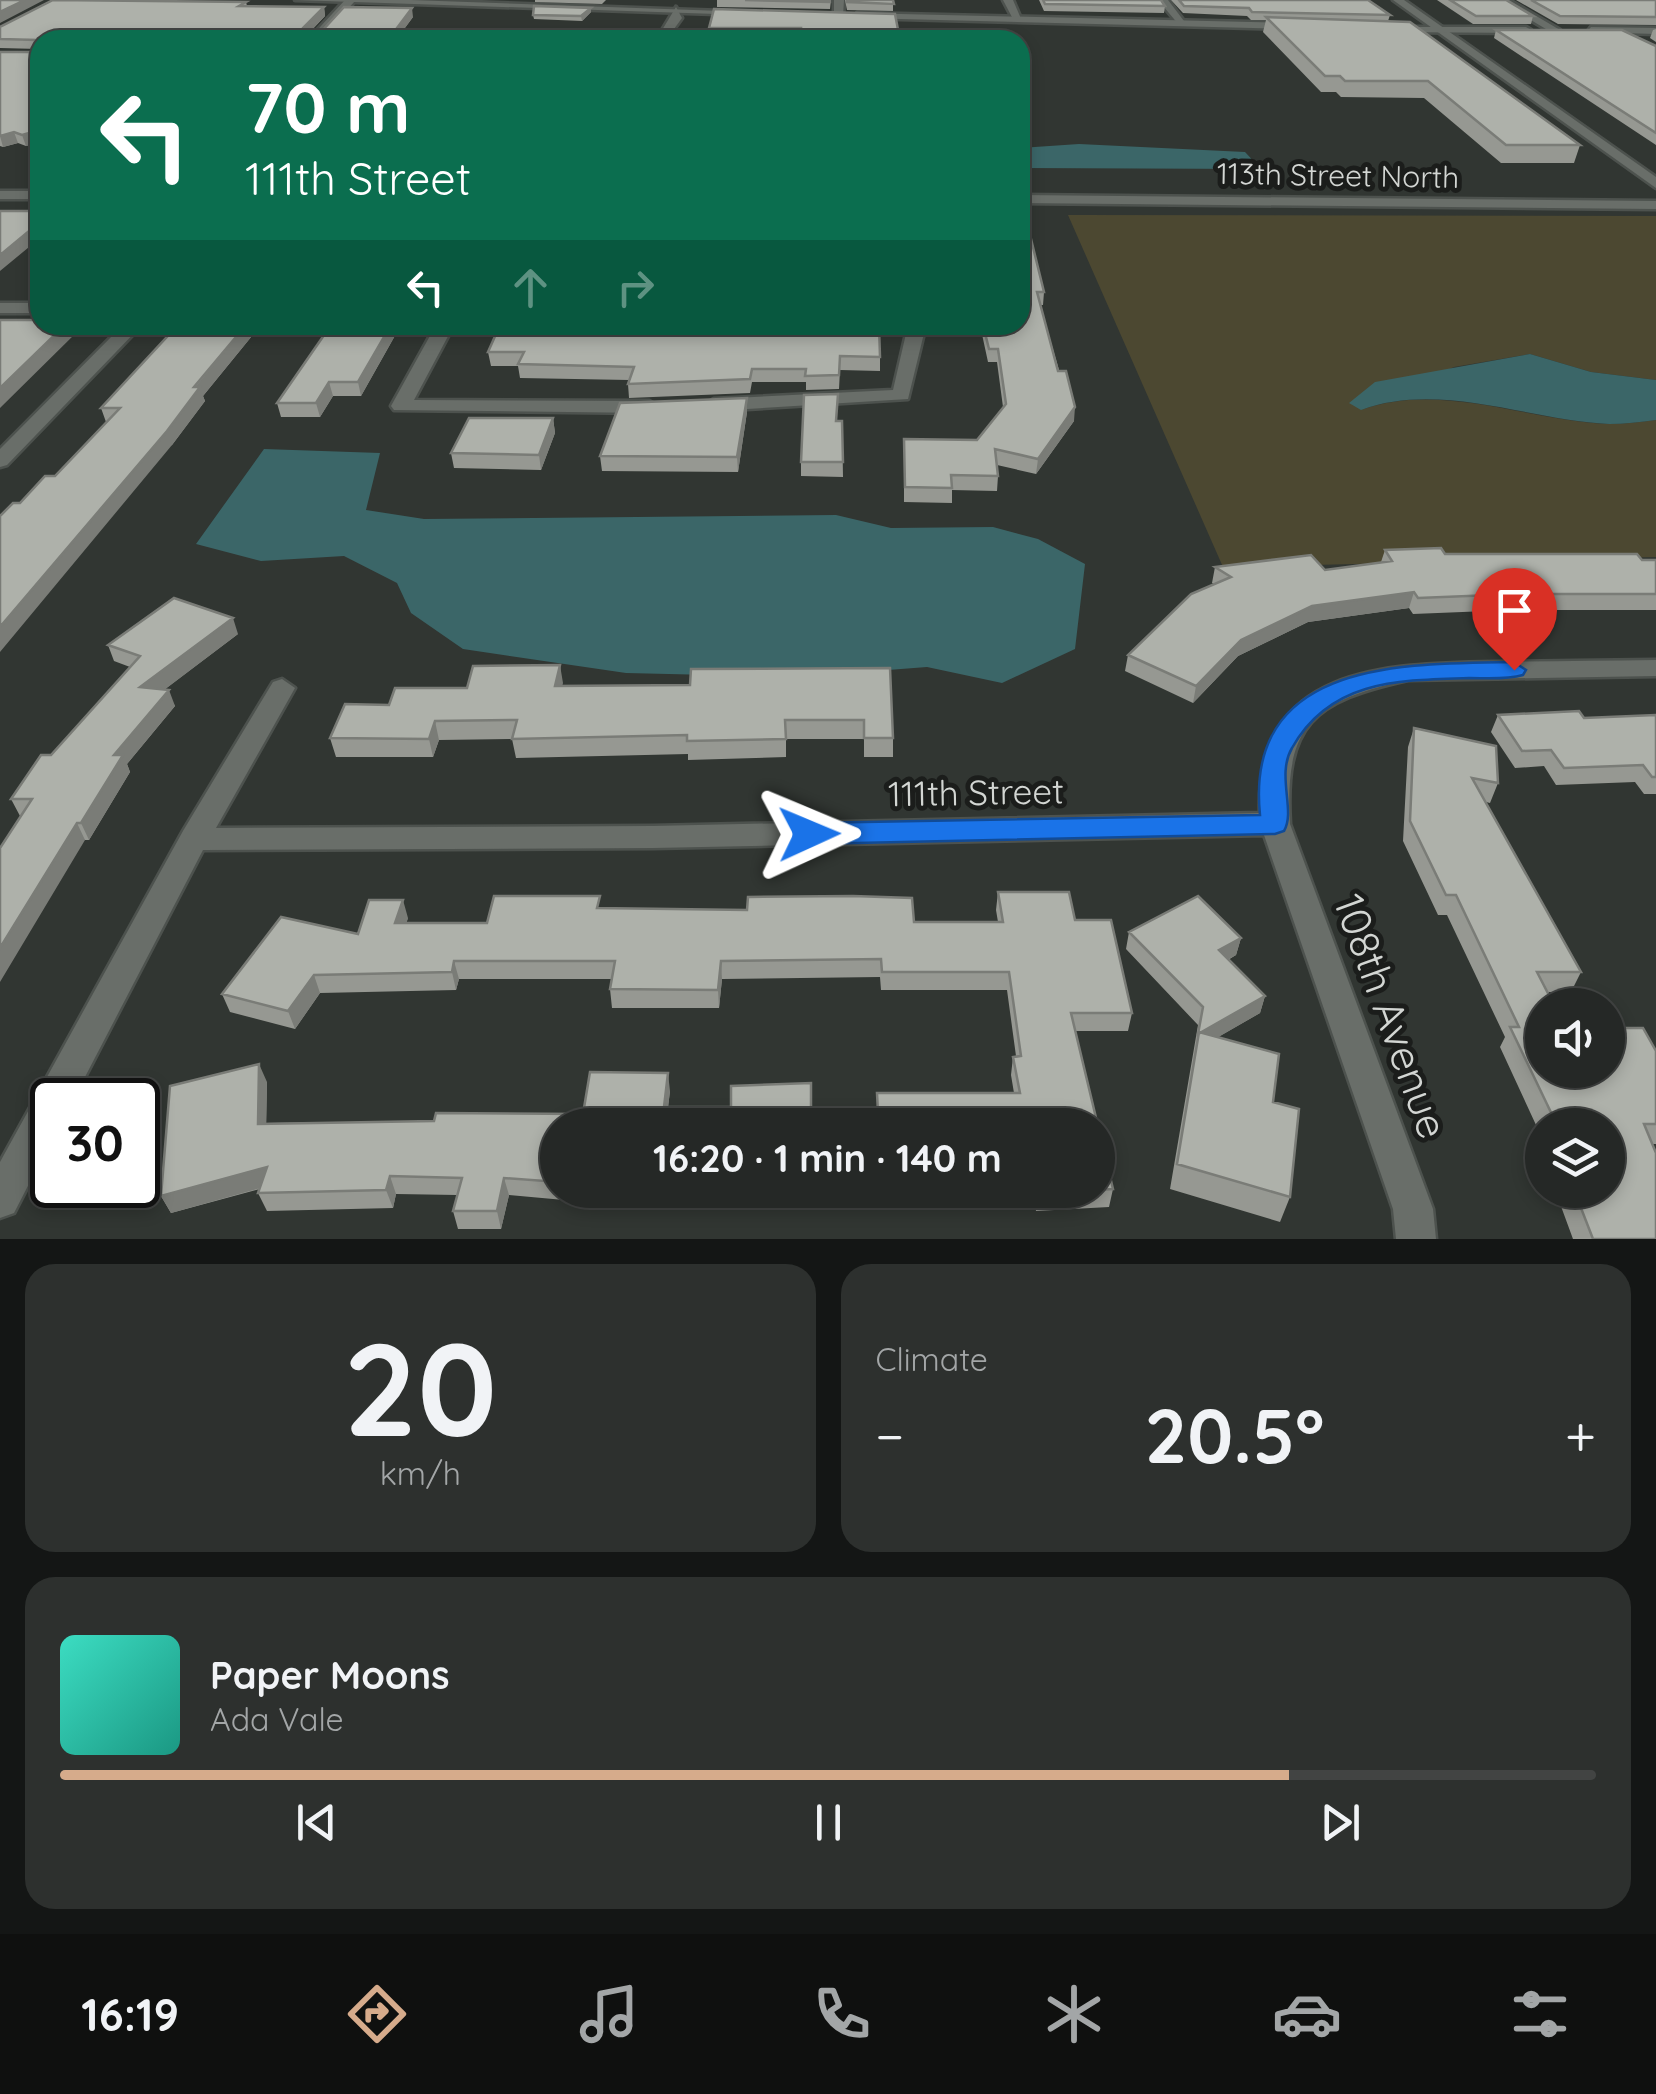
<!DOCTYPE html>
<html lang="en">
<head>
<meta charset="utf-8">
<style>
	:root { --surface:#252826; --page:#2d302e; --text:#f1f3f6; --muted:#a3a6a7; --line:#424443; --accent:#d6ab8b }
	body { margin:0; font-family:Quicksand,sans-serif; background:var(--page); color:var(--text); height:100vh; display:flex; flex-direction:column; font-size:38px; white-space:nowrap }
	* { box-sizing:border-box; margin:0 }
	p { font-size:32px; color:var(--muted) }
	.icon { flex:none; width:55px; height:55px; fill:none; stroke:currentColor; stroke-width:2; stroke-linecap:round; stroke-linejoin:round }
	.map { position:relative; height:1239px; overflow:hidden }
	.drawer { display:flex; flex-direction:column; gap:25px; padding:25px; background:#141615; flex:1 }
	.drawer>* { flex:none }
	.guide { position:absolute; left:30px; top:30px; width:1000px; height:305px; border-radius:30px; box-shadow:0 5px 15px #0003,0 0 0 2px var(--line); background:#0b6e4f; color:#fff; overflow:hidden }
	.fabs { position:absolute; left:1525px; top:988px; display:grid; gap:20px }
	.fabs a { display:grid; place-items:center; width:100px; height:100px; border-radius:50%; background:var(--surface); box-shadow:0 5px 15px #0003,0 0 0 2px var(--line); font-size:50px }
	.speed { position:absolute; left:30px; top:1078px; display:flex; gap:20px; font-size:50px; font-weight:700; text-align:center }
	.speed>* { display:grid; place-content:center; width:130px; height:130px; border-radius:50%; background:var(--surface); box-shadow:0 5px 15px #0003,0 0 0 2px var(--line); line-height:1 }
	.speed .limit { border:5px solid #111; border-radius:15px; background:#fff; color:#111 }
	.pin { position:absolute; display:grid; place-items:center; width:85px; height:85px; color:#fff; margin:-102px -42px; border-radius:50% 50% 50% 0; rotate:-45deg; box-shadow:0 0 10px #0007 }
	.pin .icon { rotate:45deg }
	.me { position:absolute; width:110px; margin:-55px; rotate:89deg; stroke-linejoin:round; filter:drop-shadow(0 0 8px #0008) }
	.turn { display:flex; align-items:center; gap:35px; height:210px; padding:0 50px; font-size:45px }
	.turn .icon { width:130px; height:130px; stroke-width:2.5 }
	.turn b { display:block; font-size:70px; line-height:85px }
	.lanes { display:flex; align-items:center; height:95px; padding:0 50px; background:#0003; justify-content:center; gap:50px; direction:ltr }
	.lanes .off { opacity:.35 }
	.big { font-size:75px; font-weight:700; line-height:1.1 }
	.drawer .card { flex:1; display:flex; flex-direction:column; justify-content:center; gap:15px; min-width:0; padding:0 35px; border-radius:30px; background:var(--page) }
	.drawer .dial { align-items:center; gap:0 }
	.dial b { font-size:130px; line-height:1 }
	.song { display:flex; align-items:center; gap:30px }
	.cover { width:120px; height:120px; border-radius:15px; background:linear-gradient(135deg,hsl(170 70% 55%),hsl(170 70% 35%)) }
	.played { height:10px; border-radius:5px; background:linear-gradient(90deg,var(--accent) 80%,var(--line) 80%) }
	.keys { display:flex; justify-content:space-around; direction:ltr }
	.heat { display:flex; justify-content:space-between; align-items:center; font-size:55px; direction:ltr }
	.drawer .tiles { flex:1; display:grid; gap:25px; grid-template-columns:1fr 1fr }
	.card:last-child { grid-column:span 2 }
	.trip { position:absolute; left:540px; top:1108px; width:575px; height:100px; border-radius:50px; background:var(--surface); box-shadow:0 5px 15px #0003,0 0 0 2px var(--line); font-weight:700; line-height:100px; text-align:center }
	.tabs { display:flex; height:160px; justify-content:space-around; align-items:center; background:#0f100f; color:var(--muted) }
	.tabs .icon { width:70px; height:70px }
	.tabs .on { color:var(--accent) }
	.tabs b { font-size:45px; color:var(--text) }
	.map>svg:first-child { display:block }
</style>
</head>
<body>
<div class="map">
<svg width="1656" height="1239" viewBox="0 0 1656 1239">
	<rect width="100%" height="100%" fill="#313632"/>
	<path fill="#4c4831" d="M1068,215L1656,216V380L1591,372L1530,354L1454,367L1361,410C1440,381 1528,421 1609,424C1624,424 1641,422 1656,420V557L1223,567Z"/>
	<path fill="#3b6668" d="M1079,144L1245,152L1261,169L1020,168V148Z
		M1530,354L1591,372L1656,380V420C1641,422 1624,424 1609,424C1528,420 1440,381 1361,410L1349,403L1375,382Z
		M264,449L380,453L366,510L424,519L836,515L891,528L993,527L1038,539L1085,564L1075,649L1002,683L927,667L797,677L626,673L463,649L411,613L397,583L344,556L261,561L196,544Z"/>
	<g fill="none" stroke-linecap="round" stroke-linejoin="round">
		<defs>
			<path id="street" d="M345,0L355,1L319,40H308Z
				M834,0H844L843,16L834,14Z
				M1003,0H1013L1022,21H1014Z
				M1158,0H1168L1187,25H1179Z
				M1393,0H1404L1656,177V188Z
				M1497,0H1509L1560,30L1551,32Z
				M676,7L682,18L666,40H656Z
				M0,303H40V313H0Z
				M123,325H142L7,465L0,467V449Z
				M436,325H454L414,400L649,401L659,407L649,413L394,410L391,406Z
				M908,325H926L908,399L714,411L704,405L714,399L893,390Z
				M1656,660V676L1408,680C1313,701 1284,724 1290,824L1433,1209L1436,1239H1396L1393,1209L1264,835L653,848L203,850L73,1100H52V1139L14,1213L0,1218V1162L183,831L273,682L282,679L295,688L216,828L653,826L1260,813C1255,666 1384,664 1496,662C1549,661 1603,661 1656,660Z"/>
			<path id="secondary" d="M295,0H411L751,12L746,15Z
				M857,13L1296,23L1301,26L1296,29L861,18Z
				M1387,27H1526L1531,30L1526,33L1391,32Z
				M1591,27L1656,28V34L1587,32Z
				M0,191H40V199H0Z
				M1020,195L1656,201V209L1020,203Z"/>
		</defs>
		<use href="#street" stroke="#4d524e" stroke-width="5"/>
		<use href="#secondary" stroke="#4d524e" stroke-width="5"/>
		<use href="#street" fill="#696e69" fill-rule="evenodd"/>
		<use href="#secondary" fill="#696e69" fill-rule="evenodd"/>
	</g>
	<path fill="#969892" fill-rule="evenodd" d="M535,0H606L602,4L535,2Z
		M717,0H831L830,9L717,7Z
		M845,0H893V11L847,10Z
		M1039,0H1161L1165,6L1164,13L1044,11Z
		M1171,0H1368L1390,15L1388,21L1580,145L1574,163H1501L1424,98L1341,97L1336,92H1321L1263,32L1266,20H1251L1247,16L1183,13Z
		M1437,0H1506L1533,16L1531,24H1473Z
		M1516,0H1656V25L1558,24Z
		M246,2L247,6L324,7L325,16L308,34L413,17L396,40H40V142L26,146L18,143L3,147L0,146V52H39V49L0,48V27Z
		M591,8V12L582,21L534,19L533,15Z
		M895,14L801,36H709V28Z
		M1656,29V42L1650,38L1653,30Z
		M1496,30L1656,46V145L1494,38Z
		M1020,239L1044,292L1043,305H1040L1074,421L1036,474L997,465L998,476L997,491L952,490V503L904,502V439L977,440L1003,407L997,362H988L980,325H1020Z
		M178,325H261L203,396L205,401L172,445L20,503L55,476L106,422L101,408Z
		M326,325H401L361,396H333L320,417H281L277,403L327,330Z
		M488,352L880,357V371L840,370L839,389L806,390V382H752L750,393L629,398L628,384L629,380L520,378L518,366H491Z
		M747,412L738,472L602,471L600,456Z
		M553,418L555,433L541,470L454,468L451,453Z
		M837,421H842L843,477L801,476V462Z
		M1385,550L1445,554L1656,560V610H1512L1413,614L1409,608L1308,622L1238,656L1193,703L1125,671L1128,655L1214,584L1212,583L1215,567L1325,570L1381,562Z
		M238,634L165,689L175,706L127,764L130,772L89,840H85L20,816L11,799L130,667L114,661L108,645Z
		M560,665L562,686L690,685L890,668L893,738V757H864V739H786V757L688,760V754L516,758L512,739L439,740L433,757H336L330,738L389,705L467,688Z
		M1498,715L1584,718L1656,715V794H1644L1635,782L1556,785L1544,766L1515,768L1491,732Z
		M1414,728L1498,783L1490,803L1486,802L1581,972L1571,992H1548L1542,1070L1656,1051V1144H1652L1656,1239H1573L1555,1190H1608V1125H1542V1138L1500,1047L1505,1037L1447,915H1438L1403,841L1408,747Z
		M998,892L1075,920L1132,1013L1128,1031H1075L1113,1189L1109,1207L1036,1211L1034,1199L731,1204V1201H575L509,1195L501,1229H458L453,1211L457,1195L396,1194L393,1208L267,1211L258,1193L260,1189L171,1213L161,1196L267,1082L266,1123L434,1121L583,1114L670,1091L668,1107L811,1115L877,1113V1093H1014L1011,1075L1013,1057L1016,1056L1007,990H881L880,977L722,979L719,1008H612L610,989L612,979H459L456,990L320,993L295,1029L230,1012L222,994L358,934L408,918L406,923H487L601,909L914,922H998L996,910ZM558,1125H1098V1190H558Z
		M1129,932L1241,938L1236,955L1228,960L1265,996L1260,1013L1218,1037L1273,1102L1290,1197L1280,1222L1170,1189L1198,1025L1126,949Z"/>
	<path fill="#7a7c77" d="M25,0H44L0,23V12Z
		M324,7L325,16L305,37L303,28Z
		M412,8L413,17L396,40H388Z
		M591,8V12L582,21L581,16Z
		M40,130V142L26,146L22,135Z
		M14,132L18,143L3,147L0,136Z
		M40,222V238L0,271V255Z
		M65,325H73L76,333L0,408V388Z
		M246,325H261L203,396L205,401L172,445L0,652V627Z
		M391,325H401L361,396L358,382Z
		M329,382L333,396L320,417L316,403Z
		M747,398V412L738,472L737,457Z
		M1075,407L1074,421L1036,474L1038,459Z
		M553,418L555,433L541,470L539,455Z
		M1414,592L1409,608L1308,622L1238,656L1193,703L1196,686L1241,640L1312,606Z
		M233,618L238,634L147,703L140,687Z
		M560,665L563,683L558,704L555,686Z
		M169,690L175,706L127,764L130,772L89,840L81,823L114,755Z
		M435,721L439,740L433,757L429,739Z
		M77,823L85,840L0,982V948Z
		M403,900L408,918L401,941L395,923Z
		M1241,938L1236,955L1214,967L1219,950Z
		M454,961L459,979L456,990L452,972Z
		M721,961L722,979L719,1008L718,990Z
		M314,975L320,993L295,1029L288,1011Z
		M1265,996L1260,1013L1196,1050L1199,1033Z
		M259,1064L267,1082L266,1142L258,1124Z
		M668,1073L670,1091L666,1125L664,1107Z
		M267,1167L275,1184L171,1213L161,1196Z
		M390,1176L396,1194L393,1208L386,1190Z
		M504,1178L509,1195L501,1229L497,1211Z"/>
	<path fill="#aeb1aa" stroke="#7a7c77" stroke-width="2.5" d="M0,0H25L0,12Z
		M53,0L246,2L239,6L324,7L303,28L306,35L320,33L344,7L412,8L388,40H40V130L22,135L14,132L0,136V52H39L37,40L0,39V27Z
		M745,0H830V2Z
		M847,0H893L894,4L847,2Z
		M1043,0H1161L1165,6L1045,4Z
		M1179,0H1368L1390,15L1252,12L1249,8L1184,6Z
		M1450,0H1506L1533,16H1476Z
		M1531,0H1656V17L1560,16Z
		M534,6L591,8L581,16L533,15Z
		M714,9L895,14L900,40H800L801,28H709Z
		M1266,17L1410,22L1580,145H1506L1428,81H1345L1340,76H1325Z
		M1496,30H1622L1656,46V133Z
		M0,211H40V222L0,255Z
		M1020,239H1031L1044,292H1037L1058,371H1066L1075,407L1038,459L995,449L998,476L951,475L952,488L905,487L904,439L977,440L1006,404L998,349H989L983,325H1020Z
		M0,320H40V325H65L0,388Z
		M178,325H246L194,387H200L167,431L0,627V516L13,503H20L45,476H55L120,408H101Z
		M331,325H391L358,382H329L316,403H277Z
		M500,325H879L880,357L840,356L839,375L805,376L806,369H752L750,379L628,384L634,367L518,364L524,352H488Z
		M838,394L836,421H842L843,462H801L804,395Z
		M747,398L737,457L600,456L620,403Z
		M469,418H553L539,455L451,453Z
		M1441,548L1445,554H1637L1642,560H1656V594H1518L1418,598L1414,592L1312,606L1241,640L1196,686L1128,655L1191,594L1231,577L1215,567L1311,555L1325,570L1392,561L1385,550Z
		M174,598L233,618L140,687L169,690L114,755H123L81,823H77L0,948V848L32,799H11L41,755H51L140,656L108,645Z
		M560,665L555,686L690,685L691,669L890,668L893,738H864V720H785L786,739L687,741V735L512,739L517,720L435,721L429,739L330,738L345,704L389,705L395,688H467L473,666Z
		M1579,711L1584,718L1656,715V777H1652L1643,765L1564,768L1551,750L1522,751L1498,715Z
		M1414,728L1496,746L1498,783L1472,778L1581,972H1537L1554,1005H1542V1070H1608V1028H1643L1656,1051V1124H1644L1656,1153V1239H1593L1574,1190H1608V1125H1557L1510,1027H1519L1456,895H1446L1410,821Z
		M998,892H1069L1075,920H1111L1132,1013H1071L1113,1189L1039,1193L1038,1190H1098V1125H558V1182L504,1178L497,1211H453L462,1178L390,1176L386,1190L258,1193L267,1167L161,1196L170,1086L259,1064L258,1124L434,1121L436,1113L583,1114L590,1072L668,1073L664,1107H731V1086L811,1083V1115L878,1113L877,1093H1020L1013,1057L1021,1056L1009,972H882L881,959L721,961L718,990L610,989L615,961H454L452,972L314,975L288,1011L222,994L281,917L358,934L369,900H403L395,923H487L494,896H600L597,908L747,910L748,897L853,896L912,898L914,922H1003Z
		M1198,896L1241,938L1219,950L1265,996L1198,1034L1203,1007L1129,932Z
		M1199,1032L1279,1054L1273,1102L1299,1109L1290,1197L1177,1164Z"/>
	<path fill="#1a73e8" stroke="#114b97" stroke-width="2.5" d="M1514,662L1526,670L1523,675C1505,680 1486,678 1469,678C1398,680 1330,680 1292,748C1276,775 1296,811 1284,831L1275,834L809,844L799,841L795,834L799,826L809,823L1260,815C1244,659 1406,664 1514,662Z"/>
	<g text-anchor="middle" stroke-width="10" stroke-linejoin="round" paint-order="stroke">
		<g font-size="30" fill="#d3d6d3" stroke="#1b1d1b">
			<text transform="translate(1338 176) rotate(1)" y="10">113th Street North</text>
		</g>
		<g font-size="35" fill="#d3d6d3" stroke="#1b1d1b">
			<text transform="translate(976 793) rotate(-1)" y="12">111th Street</text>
		</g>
		<g font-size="42" fill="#d3d6d3" stroke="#1b1d1b">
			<text transform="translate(1391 1016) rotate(70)" y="15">108th Avenue</text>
		</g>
	</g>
</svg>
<div class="fabs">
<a><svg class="icon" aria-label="sound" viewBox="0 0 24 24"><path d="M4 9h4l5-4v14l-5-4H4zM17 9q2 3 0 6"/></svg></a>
<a><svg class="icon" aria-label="layers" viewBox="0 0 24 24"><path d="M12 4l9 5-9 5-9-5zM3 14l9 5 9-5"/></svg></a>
</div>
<div class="speed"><div class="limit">30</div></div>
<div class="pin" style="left:1514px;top:670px;background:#d93025"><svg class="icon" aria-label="arrive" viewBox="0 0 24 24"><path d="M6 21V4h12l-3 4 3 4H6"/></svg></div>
<svg class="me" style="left:809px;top:834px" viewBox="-20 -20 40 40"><path d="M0-17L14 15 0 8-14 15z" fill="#1a73e8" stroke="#fff" stroke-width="4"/></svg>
<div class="trip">16:20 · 1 min · 140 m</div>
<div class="guide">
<div class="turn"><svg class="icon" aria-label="left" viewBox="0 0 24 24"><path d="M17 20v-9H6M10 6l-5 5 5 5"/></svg><div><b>70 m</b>111th Street</div></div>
<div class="lanes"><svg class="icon" aria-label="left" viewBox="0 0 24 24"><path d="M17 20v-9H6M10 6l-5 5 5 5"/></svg><svg class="icon off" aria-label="ahead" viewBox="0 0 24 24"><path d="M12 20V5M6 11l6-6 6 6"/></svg><svg class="icon off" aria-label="right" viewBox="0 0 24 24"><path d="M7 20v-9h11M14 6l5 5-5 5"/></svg></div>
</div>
</div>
<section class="drawer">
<div class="tiles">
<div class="card dial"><b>20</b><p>km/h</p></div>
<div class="card"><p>Climate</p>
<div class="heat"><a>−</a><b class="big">20.5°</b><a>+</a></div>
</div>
<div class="card">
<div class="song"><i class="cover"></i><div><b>Paper Moons</b><p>Ada Vale</p></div></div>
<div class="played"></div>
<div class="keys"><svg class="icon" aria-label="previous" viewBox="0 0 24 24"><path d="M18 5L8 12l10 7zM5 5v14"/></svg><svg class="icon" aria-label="pause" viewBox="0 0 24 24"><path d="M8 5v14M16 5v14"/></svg><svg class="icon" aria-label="next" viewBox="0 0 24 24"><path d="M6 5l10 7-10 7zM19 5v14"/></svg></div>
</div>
</div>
</section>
<nav class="tabs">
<b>16:19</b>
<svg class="icon on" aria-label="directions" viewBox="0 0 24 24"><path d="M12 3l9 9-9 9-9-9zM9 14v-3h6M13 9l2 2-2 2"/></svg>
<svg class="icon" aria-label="music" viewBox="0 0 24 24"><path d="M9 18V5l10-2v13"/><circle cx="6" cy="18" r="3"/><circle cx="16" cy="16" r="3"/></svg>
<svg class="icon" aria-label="phone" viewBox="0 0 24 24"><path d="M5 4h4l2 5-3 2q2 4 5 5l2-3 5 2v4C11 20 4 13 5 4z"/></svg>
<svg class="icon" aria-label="climate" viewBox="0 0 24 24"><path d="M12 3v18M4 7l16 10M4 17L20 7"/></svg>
<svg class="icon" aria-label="car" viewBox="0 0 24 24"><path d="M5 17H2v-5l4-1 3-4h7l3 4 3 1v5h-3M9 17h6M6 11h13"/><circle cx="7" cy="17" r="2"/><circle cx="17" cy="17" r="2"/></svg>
<svg class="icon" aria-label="filters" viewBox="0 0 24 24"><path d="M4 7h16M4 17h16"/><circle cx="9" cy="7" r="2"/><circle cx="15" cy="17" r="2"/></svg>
</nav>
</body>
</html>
